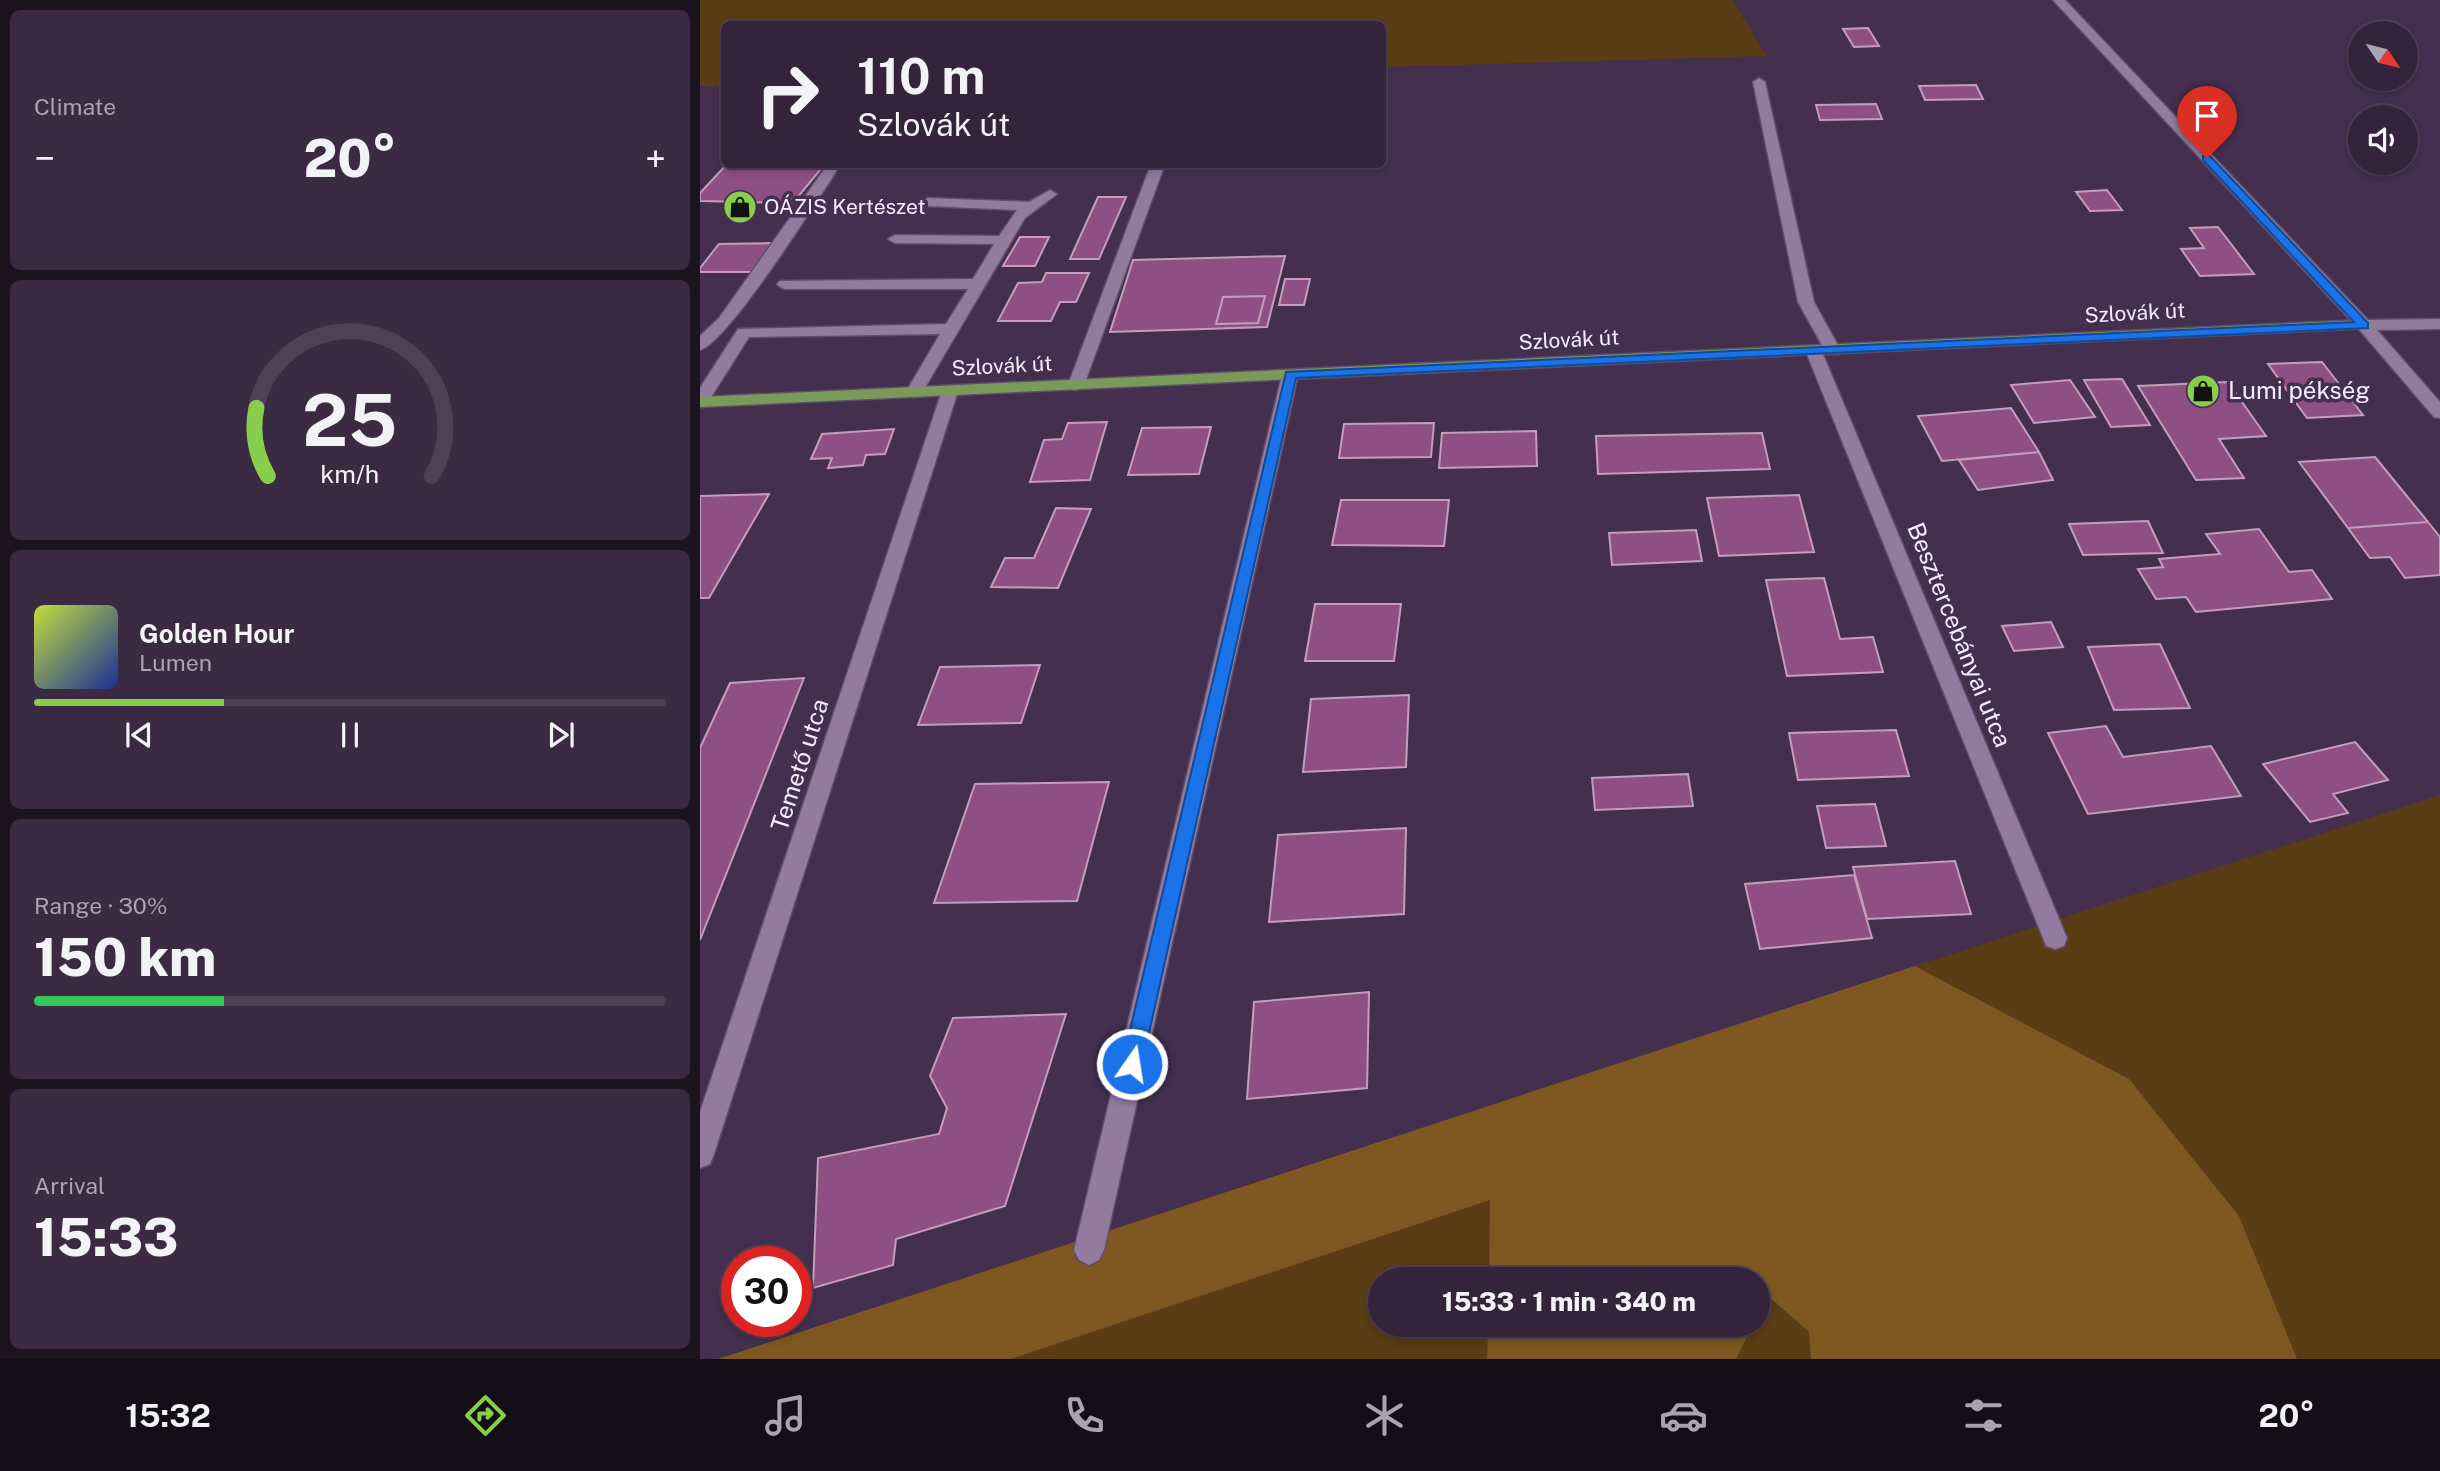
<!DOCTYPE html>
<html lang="en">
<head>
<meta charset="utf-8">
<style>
	:root { --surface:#33233b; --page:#3b2b42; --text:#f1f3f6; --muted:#a9a4af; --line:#4e4055; --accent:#87cf4b }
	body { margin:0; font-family:"Public Sans",sans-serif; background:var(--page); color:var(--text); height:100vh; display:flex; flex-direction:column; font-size:26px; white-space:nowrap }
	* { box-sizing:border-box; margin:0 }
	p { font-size:23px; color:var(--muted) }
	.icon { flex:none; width:38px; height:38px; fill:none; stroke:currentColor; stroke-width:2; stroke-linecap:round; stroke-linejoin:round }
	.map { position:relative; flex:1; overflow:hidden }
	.details { display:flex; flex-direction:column; gap:10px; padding:10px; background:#1c1320; width:700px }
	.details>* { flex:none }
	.hud { position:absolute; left:21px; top:21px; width:665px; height:147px; border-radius:10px; box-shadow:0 4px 10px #0003,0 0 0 2px var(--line); background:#33233b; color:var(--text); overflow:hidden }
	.needle { width:46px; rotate:125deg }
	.buttons { position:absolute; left:1648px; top:21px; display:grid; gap:14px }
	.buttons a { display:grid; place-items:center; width:70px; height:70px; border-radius:50%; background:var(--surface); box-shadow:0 4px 10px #0003,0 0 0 2px var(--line); font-size:35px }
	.speed { position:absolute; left:21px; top:1246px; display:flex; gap:14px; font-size:35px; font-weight:700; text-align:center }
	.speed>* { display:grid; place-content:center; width:91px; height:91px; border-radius:50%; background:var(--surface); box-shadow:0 4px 10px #0003,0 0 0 2px var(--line); line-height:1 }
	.speed .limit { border:10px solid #d22; background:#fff; color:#111 }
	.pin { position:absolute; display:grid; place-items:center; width:60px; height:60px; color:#fff; margin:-72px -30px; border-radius:50% 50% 50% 0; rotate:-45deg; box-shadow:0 0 7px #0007 }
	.pin .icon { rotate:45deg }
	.me { position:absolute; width:77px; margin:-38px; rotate:13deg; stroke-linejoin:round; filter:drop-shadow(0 0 5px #0008) }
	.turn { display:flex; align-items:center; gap:24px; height:147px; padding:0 21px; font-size:32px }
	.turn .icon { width:91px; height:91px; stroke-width:2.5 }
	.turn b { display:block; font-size:49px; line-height:60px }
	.big { font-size:52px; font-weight:800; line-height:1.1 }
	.details .tile { flex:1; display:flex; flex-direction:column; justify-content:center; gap:10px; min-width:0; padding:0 24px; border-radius:10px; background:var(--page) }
	.details .dial { align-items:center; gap:0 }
	.dial svg { height:182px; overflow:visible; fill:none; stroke:var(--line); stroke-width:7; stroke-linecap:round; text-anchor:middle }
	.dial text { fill:var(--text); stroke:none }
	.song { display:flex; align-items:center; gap:21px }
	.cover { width:84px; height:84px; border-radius:10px; background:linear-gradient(135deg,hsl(70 70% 55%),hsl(230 70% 35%)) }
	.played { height:7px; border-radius:4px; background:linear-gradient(90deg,var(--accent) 30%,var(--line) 30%) }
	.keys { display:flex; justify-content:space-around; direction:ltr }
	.heat { display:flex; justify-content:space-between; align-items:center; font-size:38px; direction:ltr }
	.charge { height:10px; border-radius:5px; background:linear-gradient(90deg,#34c759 30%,var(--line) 0) }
	.trip { position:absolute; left:668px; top:1267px; width:402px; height:70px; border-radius:35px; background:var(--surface); box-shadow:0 4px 10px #0003,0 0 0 2px var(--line); font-weight:800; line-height:70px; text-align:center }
	.menu { display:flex; height:112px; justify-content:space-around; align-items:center; background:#140e18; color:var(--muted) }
	.menu .icon { width:49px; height:49px }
	.menu .active { color:var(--accent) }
	.menu b { font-size:32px; color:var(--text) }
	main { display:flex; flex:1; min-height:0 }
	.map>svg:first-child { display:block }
</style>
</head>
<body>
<main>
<section class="details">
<div class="tile"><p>Climate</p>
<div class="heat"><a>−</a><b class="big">20°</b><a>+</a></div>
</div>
<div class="tile dial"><svg viewBox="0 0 100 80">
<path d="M14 69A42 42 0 1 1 86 69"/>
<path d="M14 69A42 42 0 0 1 9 39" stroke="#87cf4b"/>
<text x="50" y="56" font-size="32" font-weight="700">25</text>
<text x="50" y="72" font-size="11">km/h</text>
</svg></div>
<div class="tile">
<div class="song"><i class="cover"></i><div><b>Golden Hour</b><p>Lumen</p></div></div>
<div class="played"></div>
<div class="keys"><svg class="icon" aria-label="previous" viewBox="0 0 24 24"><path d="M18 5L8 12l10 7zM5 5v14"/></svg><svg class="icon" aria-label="pause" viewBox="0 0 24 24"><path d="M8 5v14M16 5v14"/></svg><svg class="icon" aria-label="next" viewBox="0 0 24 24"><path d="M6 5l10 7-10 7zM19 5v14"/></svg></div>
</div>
<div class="tile"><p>Range · 30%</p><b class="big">150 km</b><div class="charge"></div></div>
<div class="tile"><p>Arrival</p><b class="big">15:33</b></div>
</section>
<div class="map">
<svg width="1740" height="1359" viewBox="0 0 1740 1359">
	<rect width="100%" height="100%" fill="#442f4f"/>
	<path fill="#5a3d14" d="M0,0H1032L1067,56L683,67L682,24H24V86H0Z
		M1740,795V1359H1597L1539,1216L1429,1079L1215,966Z
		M790,1200L789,1279H681V1325H788L787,1359H311Z
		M1067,1295L1109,1332L1111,1359H1036L1053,1325H1059V1312Z"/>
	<path fill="#7e5820" d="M1215,966L1429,1079L1539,1216L1597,1359H1111L1109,1332L1067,1295L1059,1312V1279H789L790,1200L311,1359H18Z
		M788,1325H1053L1036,1359H787Z"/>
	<path fill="#8e5084" stroke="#c49dbc" stroke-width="2" d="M1168,28L1179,46L1154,47L1143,29Z
		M1276,85L1283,99L1225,100L1219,86Z
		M1176,104L1182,119L1120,120L1116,105Z
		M27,164H125L93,203L0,201V193Z
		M1407,190L1422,210L1390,211L1376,192Z
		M398,197H426L399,259H370Z
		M1518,227L1554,274L1500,276L1481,249L1504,248L1490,228Z
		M320,237H349L335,266H303Z
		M72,243L52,272H0V268L19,244Z
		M585,256L567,327L410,332L433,260Z
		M346,273H389L376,302H360L351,321H298L318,283L342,282Z
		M585,279H610L604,305H579Z
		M565,296L558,323L516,324L523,297Z
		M1622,362L1663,415L1607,418L1568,364Z
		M1422,379L1450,425L1411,427L1384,380Z
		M1370,380L1395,417L1334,423L1311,385Z
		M1528,382L1566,436L1519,439L1544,478L1496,480L1438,386Z
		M1311,408L1339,452L1242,461L1218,416Z
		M407,422L390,480L330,482L344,440L362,439L368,423Z
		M734,423L731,457L639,458L644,424Z
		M511,427L499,474L428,475L442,428Z
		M194,429L185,454L166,455L163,465L128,468L132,458L111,459L122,434Z
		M836,431L837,466L739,468L742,433Z
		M1062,433L1070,469L898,474L896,436Z
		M1339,452L1353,480L1278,490L1259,460Z
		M1675,457L1728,522L1648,528L1599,462Z
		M69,494L9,598H0V496Z
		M1099,495L1114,552L1019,556L1007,498Z
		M641,500H749L744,546L632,545Z
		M356,508L391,509L358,588L291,587L305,558H334Z
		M1448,521L1463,553L1383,555L1369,524Z
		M1728,522L1740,537V575L1705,578L1690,557L1670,558L1648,528Z
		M1559,529L1589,572L1612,570L1632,599L1496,612L1486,597L1456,599L1438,569L1463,567L1459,559L1520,554L1506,534Z
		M996,530L1002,561L912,565L909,533Z
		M1124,578L1140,639L1173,637L1183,672L1087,676L1066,580Z
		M615,604H701L694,661H605Z
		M1351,622L1363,647L1314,651L1302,626Z
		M1460,644L1490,708L1414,710L1388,647Z
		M340,665L321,723L218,725L240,667Z
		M104,678L0,940V748L30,683Z
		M709,695L706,767L603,772L611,699Z
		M1406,726L1423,757L1511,746L1541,796L1388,814L1348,733Z
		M1196,730L1209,776L1098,780L1089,733Z
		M1655,742L1688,780L1633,794L1648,813L1610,822L1563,764Z
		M988,774L993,806L895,810L892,778Z
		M409,782L377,901L234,903L275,784Z
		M1175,804L1186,846L1126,848L1117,806Z
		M706,828L704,914L569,922L578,835Z
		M1255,861L1271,914L1167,919L1153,867Z
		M1154,875L1172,938L1060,949L1045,884Z
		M669,992L667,1088L547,1099L554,1002Z
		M366,1014L305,1206L196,1239L193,1265L113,1288L118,1158L239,1134L247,1108L230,1076L253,1018Z"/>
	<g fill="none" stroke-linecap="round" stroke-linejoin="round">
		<defs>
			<path id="minor" d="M1353,0H1365L1668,320L1740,319V329L1677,330L1740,402V418L1734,417L1658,328Z
				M1059,78L1065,82L1114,302L1141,351L1139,354H1127L1098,302L1053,82Z
				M128,164H141C120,196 28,343 0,350V336L19,318Z
				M451,164H465L384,385L376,390L370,389L368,385Z
				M350,190L357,194L325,218L220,396L214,397L206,392L240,334L49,337L6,405L0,406V388L38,329L246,324L268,289H85L80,287L77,284L80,281L273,279L294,244L195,243L188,239L195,235L299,236L317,210L228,206L221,202L228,198L329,202Z
				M1114,347L1122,352L1367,938L1364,946L1355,949L1346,946L1343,938L1106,352Z
				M590,370L598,375L404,1250L399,1260L389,1265L379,1260L374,1250L582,375Z
				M250,386L258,391L14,1154L10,1164L0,1168V1112L242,391Z"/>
			<path id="major" d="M1664,320L1670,322L1672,325L1670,328L0,407V397Z"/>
		</defs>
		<use href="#minor" stroke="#5f4e68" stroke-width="3"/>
		<use href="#major" stroke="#5f4e68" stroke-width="3"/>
		<use href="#minor" fill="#937ba0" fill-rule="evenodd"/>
		<use href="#major" fill="#7a9a59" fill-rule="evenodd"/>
	</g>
	<path fill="#1a73e8" stroke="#114b97" stroke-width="2" d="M1503,156H1510L1668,323V328L596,378L442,1064L439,1071L432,1074L425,1071L422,1064L586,372L1654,322L1503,160Z"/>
	<defs>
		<symbol id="shop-disc" viewBox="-11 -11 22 22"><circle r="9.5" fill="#87cf4b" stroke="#442f4f"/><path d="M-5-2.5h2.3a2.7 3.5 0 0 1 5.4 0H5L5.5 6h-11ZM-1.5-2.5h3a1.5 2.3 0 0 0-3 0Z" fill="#111"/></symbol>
	</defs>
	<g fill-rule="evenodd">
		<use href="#shop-disc" x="21" y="188" width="38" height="38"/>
		<use href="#shop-disc" x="1484" y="372" width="38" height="38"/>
	</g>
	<g text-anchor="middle" stroke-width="7" stroke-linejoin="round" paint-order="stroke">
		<g font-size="21" fill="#f6ecfc" stroke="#442f4f" text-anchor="start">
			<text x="64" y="214">OÁZIS Kertészet</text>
		</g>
		<g font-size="21" fill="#f6ecfc" stroke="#442f4f">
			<text transform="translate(1435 313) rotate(-3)" y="7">Szlovák út</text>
			<text transform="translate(869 340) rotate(-3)" y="7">Szlovák út</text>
			<text transform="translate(302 366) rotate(-3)" y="7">Szlovák út</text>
		</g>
		<g font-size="24" fill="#f6ecfc" stroke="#442f4f" text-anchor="start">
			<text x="1528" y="399">Lumi pékség</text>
		</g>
		<g font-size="24" fill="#f6ecfc" stroke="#442f4f">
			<text transform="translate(1259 635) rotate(68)" y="8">Besztercebányai utca</text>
			<text transform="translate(100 765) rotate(-72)" y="8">Temető utca</text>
		</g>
	</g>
</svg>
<div class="buttons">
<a><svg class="needle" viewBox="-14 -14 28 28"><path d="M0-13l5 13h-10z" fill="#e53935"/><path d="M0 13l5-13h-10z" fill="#a9a4af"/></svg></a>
<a><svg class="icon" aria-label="sound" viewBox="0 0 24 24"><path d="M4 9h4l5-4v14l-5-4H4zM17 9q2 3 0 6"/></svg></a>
</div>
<div class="speed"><div class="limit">30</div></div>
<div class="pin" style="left:1507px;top:158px;background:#d93025"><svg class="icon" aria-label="arrive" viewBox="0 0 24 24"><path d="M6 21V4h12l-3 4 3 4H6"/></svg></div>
<svg class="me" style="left:432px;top:1064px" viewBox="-20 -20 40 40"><circle r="17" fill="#1a73e8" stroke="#fff" stroke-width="3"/><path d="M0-11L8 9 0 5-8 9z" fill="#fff"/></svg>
<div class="trip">15:33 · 1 min · 340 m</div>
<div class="hud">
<div class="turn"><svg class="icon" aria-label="right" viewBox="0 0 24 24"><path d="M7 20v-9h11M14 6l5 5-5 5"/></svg><div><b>110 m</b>Szlovák út</div></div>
</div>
</div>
</main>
<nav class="menu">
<b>15:32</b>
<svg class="icon active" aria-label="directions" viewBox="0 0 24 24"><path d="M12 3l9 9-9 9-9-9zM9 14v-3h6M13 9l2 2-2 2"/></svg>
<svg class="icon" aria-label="music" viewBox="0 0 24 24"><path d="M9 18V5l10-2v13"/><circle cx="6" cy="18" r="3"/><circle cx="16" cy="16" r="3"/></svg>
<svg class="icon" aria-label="phone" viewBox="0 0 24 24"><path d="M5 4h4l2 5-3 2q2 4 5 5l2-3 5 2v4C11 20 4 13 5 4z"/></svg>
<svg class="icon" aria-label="climate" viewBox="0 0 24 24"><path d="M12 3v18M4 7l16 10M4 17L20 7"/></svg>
<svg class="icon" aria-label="car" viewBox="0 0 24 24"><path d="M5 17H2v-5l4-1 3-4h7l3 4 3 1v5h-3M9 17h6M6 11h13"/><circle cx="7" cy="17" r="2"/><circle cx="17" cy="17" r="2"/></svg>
<svg class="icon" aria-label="filters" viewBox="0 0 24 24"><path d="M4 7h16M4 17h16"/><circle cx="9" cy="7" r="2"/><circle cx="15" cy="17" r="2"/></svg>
<b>20°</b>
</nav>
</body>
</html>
